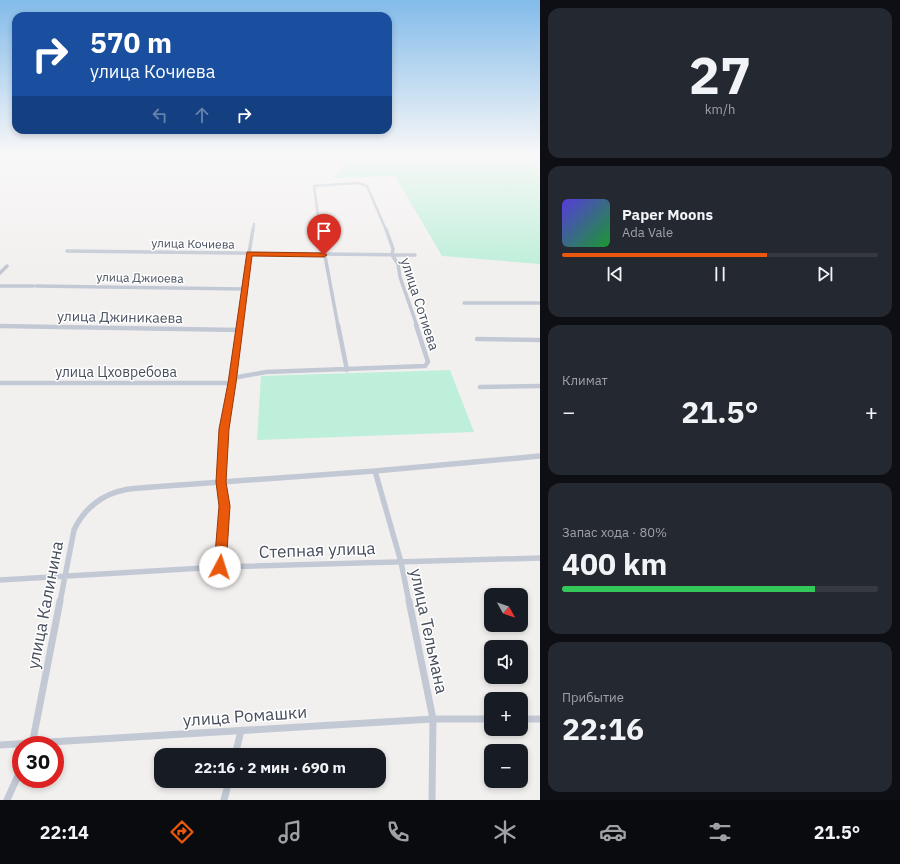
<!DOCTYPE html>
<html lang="ru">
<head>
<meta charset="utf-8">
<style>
	:root { --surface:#171b24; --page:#242831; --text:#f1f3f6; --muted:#9ea1a6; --line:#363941; --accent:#ea580c }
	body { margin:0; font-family:"IBM Plex Sans",sans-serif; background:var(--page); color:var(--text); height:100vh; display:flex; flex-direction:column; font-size:15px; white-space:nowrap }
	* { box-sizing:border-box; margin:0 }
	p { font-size:13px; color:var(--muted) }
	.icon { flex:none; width:22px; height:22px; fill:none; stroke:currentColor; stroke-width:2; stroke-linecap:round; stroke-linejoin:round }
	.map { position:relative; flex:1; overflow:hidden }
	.details { display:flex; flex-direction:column; gap:8px; padding:8px; background:#0d0f14; width:360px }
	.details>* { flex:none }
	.top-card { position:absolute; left:12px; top:12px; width:380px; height:122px; border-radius:12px; box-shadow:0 2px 6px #0003; background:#1a4fa0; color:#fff; overflow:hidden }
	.needle { width:26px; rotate:130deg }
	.fabs { position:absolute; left:484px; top:588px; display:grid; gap:8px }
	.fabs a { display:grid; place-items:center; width:44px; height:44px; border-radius:8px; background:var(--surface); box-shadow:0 2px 6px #0003; font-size:20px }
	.speed { position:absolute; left:12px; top:736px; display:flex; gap:8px; font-size:20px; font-weight:700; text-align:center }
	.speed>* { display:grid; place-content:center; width:52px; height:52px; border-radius:50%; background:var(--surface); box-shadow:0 2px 6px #0003; line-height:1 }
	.speed .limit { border:6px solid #d22; background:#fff; color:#111 }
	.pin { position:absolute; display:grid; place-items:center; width:34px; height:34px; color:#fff; margin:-41px -17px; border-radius:50% 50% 50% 0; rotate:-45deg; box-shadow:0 0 4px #0007 }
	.pin .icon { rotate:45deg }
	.me { position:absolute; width:44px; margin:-22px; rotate:5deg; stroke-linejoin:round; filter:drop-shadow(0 0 3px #0008) }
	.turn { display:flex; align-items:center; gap:14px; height:84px; padding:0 12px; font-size:18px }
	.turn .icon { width:52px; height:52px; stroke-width:2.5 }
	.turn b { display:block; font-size:28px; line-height:34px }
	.lanes { display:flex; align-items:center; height:38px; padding:0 12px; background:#0003; justify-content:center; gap:20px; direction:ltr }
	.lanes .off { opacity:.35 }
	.big { font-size:30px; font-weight:800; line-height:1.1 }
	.details .card { flex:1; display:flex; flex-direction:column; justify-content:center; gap:6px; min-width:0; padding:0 14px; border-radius:12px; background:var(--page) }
	.details .dial { align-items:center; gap:0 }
	.dial b { font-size:52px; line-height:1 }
	.song { display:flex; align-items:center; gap:12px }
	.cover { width:48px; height:48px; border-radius:6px; background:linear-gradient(135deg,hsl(250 70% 55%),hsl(130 70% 35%)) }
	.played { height:4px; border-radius:2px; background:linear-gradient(90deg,var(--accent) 65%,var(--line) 65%) }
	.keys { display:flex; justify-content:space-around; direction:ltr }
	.heat { display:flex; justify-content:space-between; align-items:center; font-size:22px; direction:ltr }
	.charge { height:6px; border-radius:3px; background:linear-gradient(90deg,#34c759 80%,var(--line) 0) }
	.trip { position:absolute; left:154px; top:748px; width:232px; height:40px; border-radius:12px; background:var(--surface); box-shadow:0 2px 6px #0003; font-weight:800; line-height:40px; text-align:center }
	.dock { display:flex; height:64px; justify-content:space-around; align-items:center; background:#090b0e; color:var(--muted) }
	.dock .icon { width:28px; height:28px }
	.dock .selected { color:var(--accent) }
	.dock b { font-size:18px; color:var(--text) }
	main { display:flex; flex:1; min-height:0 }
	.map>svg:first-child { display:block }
</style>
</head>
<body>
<main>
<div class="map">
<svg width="540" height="800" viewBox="0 0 540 800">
	<rect width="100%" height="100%" fill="#f2f0ef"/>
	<path fill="#beefda" d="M352,155H540V264L442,256L395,176L333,178Z
		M450,370L474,432L257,440L261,376Z"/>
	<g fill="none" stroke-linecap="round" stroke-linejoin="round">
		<path stroke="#c3c9d4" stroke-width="2.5" d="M253,230L254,224
			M320,230L314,186L358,183L367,186L386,230"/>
		<path stroke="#c3c9d4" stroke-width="3.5" d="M320,229L338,326
			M386,229L393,249L392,255L398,264L400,277L417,326
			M67,251L415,255
			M0,273L7,266
			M0,286H33
			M36,286L243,289
			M464,303H540
			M239,326L243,289L253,229"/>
		<path stroke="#c3c9d4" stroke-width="4.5" d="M338,325L347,370
			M0,326L239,330
			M477,339L540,340
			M233,378L266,372L425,366L428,362L416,325
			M0,383H232
			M480,387L540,386
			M223,447L224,429L233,378L239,325"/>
		<path stroke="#c3c9d4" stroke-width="5.5" d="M375,471L401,562L409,602
			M220,567L225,506L221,482L223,446
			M0,580L220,567L540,558
			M60,602L74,530C83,510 102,494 124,490C133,488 143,488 152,487L375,471L540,456"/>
		<path stroke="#c3c9d4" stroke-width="7" d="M409,601L433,719L432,800
			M521,719H540
			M0,745L433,719H491
			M32,745L60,601
			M235,755L241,731
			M7,800L21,769
			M224,800L229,781"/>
	</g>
	<linearGradient id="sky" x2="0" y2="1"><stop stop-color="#83bbea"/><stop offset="0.58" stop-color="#f9f8f8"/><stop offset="1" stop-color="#f9f8f8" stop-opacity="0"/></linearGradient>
	<rect width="540" height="267" fill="url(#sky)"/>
	<path fill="#ea580c" stroke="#983908" d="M247,252L324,253L327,255L324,257L252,256L236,383L229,429L226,482L230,506L226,567L224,571L220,572L216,571L214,567L219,506L216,482L219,429L228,383Z"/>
	<g text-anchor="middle" stroke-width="3" stroke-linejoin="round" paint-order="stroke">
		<g font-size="12" fill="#474f5d" stroke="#fff">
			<text transform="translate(193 244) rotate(1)" y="4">улица Кочиева</text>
			<text transform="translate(140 278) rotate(1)" y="4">улица Джиоева</text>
		</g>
		<g font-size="14" fill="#474f5d" stroke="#fff">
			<text transform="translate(420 304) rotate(72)" y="5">улица Сотиева</text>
			<text transform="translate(120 317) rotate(1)" y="5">улица Джиникаева</text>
			<text x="116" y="377">улица Цховребова</text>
		</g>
		<g font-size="17" fill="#474f5d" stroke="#fff">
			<text transform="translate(317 550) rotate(-2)" y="6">Степная улица</text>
			<text transform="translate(45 605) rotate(-79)" y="6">улица Калинина</text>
			<text transform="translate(429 631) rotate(78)" y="6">улица Тельмана</text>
			<text transform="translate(245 716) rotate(-4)" y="6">улица Ромашки</text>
		</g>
	</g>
</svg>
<div class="fabs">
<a><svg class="needle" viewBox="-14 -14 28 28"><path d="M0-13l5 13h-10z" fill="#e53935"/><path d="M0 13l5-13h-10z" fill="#9ea1a6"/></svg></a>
<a><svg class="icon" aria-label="sound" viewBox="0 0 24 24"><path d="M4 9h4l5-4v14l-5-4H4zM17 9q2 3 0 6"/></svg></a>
<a>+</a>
<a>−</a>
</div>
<div class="speed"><div class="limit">30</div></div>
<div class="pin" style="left:324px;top:255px;background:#d93025"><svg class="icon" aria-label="arrive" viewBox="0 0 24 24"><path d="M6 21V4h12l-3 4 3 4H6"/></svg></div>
<svg class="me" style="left:220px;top:567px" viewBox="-20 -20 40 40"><circle r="19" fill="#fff"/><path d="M0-13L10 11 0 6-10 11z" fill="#ea580c"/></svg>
<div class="trip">22:16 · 2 мин · 690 m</div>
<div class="top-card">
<div class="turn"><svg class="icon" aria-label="right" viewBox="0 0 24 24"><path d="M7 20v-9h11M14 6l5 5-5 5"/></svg><div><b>570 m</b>улица Кочиева</div></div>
<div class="lanes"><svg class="icon off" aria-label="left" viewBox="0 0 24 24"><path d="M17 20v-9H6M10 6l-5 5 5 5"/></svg><svg class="icon off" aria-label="ahead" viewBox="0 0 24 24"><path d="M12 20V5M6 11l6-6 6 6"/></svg><svg class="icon" aria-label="right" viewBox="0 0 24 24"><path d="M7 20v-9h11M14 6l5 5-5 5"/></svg></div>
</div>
</div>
<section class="details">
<div class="card dial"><b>27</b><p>km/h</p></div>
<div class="card">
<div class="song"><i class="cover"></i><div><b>Paper Moons</b><p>Ada Vale</p></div></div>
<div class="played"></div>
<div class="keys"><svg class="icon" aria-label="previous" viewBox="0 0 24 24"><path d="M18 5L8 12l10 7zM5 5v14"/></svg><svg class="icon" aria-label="pause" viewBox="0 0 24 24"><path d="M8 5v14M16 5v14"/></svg><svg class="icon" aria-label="next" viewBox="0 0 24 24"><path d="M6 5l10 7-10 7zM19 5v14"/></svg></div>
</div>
<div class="card"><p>Климат</p>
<div class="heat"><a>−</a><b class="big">21.5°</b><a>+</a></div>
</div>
<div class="card"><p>Запас хода · 80%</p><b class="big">400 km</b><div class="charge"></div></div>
<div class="card"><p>Прибытие</p><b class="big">22:16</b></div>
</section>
</main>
<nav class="dock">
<b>22:14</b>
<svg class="icon selected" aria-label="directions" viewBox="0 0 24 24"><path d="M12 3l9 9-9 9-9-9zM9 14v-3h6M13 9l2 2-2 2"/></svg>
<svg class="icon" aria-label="music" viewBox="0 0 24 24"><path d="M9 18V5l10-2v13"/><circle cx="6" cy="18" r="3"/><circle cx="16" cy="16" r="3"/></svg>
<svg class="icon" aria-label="phone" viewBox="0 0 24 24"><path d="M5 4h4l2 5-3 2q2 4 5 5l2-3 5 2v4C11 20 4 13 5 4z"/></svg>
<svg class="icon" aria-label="climate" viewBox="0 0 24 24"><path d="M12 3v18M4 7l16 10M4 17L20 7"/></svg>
<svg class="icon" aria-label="car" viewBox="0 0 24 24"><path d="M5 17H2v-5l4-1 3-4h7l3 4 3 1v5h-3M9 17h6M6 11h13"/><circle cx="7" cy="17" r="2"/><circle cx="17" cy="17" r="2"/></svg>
<svg class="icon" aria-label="filters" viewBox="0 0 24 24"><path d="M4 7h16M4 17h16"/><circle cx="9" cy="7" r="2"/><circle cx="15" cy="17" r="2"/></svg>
<b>21.5°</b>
</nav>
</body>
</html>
